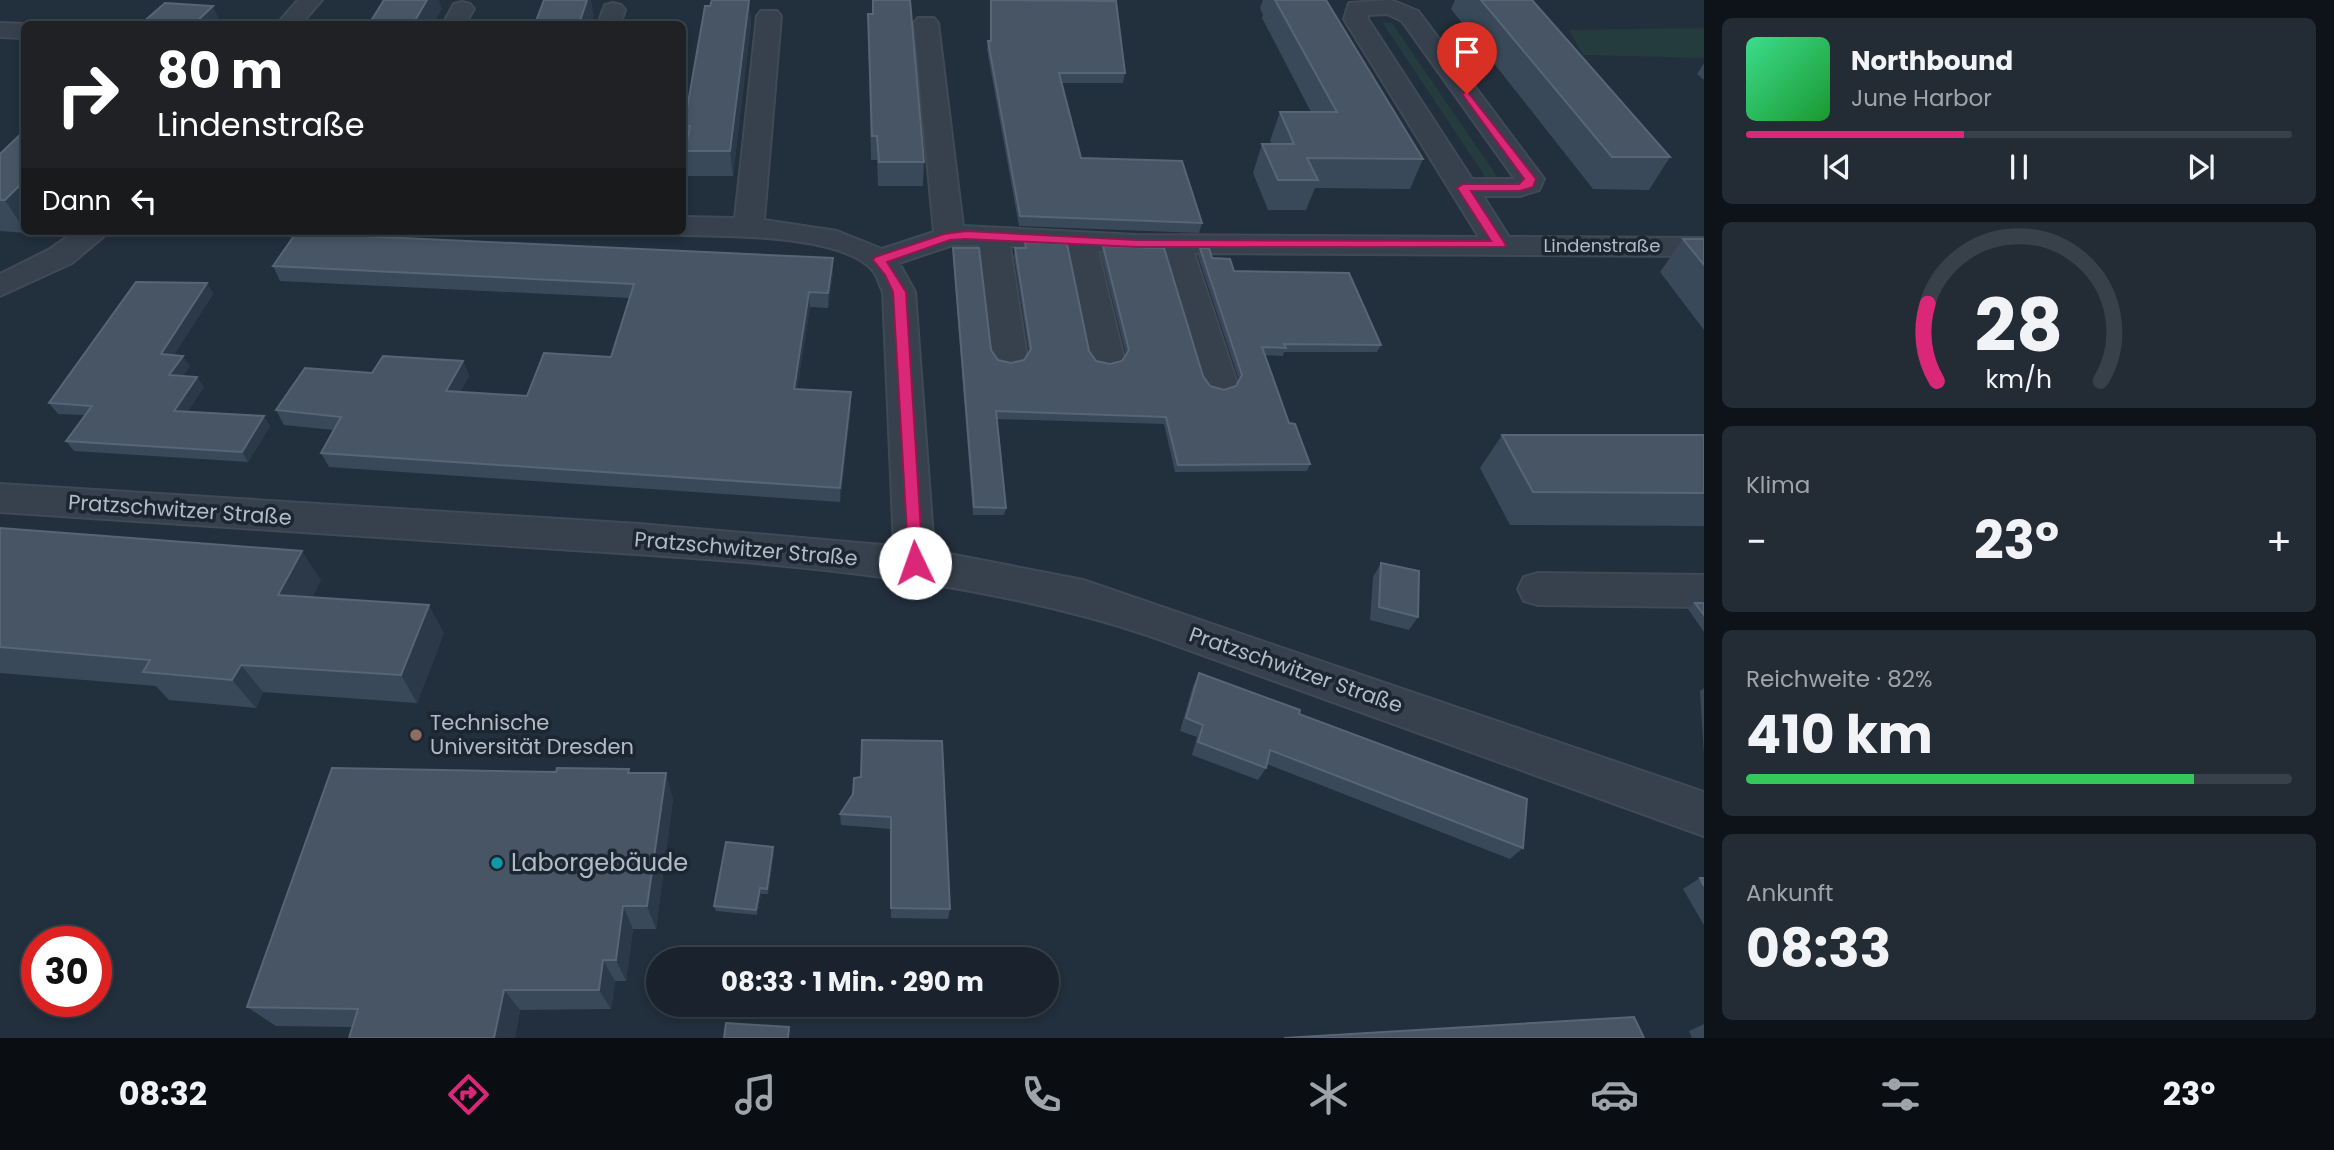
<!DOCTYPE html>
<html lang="de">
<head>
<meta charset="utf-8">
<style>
	:root { --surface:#1a232d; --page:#232b35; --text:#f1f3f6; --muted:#9fa4aa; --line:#384049; --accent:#db2777 }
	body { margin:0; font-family:Poppins,sans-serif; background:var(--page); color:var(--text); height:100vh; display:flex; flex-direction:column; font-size:26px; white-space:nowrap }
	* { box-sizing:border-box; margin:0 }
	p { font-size:23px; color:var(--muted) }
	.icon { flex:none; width:38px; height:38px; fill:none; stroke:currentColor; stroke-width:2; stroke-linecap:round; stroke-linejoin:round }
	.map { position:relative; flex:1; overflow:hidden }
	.side { display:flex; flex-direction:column; gap:18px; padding:18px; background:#0e1319; width:630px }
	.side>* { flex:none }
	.guide { position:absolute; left:21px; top:21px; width:665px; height:214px; border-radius:10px; box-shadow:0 4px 10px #0003,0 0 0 2px var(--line); background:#202124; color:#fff; overflow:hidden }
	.speed { position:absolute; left:21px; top:926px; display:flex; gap:14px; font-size:35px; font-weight:700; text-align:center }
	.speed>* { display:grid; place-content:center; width:91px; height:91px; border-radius:50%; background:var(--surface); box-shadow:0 4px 10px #0003,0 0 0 2px var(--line); line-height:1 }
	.speed .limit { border:10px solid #d22; background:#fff; color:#111 }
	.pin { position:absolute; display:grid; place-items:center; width:60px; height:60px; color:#fff; margin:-72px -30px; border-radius:50% 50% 50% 0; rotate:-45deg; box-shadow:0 0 7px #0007 }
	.pin .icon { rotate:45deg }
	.me { position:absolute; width:77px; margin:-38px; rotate:357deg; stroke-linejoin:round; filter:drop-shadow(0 0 5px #0008) }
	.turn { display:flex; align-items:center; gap:24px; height:147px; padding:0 21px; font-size:32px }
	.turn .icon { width:91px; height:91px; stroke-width:2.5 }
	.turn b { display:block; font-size:49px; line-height:60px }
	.then { display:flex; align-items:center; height:66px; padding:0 21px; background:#0003; gap:14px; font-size:26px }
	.big { font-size:52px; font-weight:700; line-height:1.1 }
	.side .widget { flex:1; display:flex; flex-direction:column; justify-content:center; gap:10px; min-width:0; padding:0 24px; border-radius:10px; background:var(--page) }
	.side .dial { align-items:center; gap:0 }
	.dial svg { height:182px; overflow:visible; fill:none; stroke:var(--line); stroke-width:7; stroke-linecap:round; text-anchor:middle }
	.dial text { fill:var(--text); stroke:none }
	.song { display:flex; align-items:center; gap:21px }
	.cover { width:84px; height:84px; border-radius:10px; background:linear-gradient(135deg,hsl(150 70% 55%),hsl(130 70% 35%)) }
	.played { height:7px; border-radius:4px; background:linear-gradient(90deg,var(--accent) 40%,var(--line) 40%) }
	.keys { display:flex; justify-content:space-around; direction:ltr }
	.heat { display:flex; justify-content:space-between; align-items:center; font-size:38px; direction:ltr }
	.charge { height:10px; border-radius:5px; background:linear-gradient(90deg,#34c759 82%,var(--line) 0) }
	.trip { position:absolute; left:646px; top:947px; width:413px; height:70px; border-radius:35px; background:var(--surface); box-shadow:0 4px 10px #0003,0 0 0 2px var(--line); font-weight:700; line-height:70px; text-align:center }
	.dock { display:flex; height:112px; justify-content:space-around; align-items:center; background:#0a0e12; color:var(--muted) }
	.dock .icon { width:49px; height:49px }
	.dock .on { color:var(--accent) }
	.dock b { font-size:32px; color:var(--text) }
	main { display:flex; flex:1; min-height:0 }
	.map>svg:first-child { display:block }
</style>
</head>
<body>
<main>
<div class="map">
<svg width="1704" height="1038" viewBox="0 0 1704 1038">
	<rect width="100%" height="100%" fill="#222f3c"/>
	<path fill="#243c3d" d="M1382,22L1392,23L1501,182L1488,181Z
		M1704,28V58L1583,55L1569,30Z"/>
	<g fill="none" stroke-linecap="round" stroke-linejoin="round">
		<defs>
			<path id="minor" d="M298,0H322L301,24H277Z
				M1391,0L1418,11L1544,179L1539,190L1520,196H1483L1509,237L1704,238V256L1194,253L1237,383L1232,391L1220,395L1208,391L1203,383L1164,253L1098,251L1124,358L1119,366L1107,369L1095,366L1090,358L1068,249L1010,246L1027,357L1022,365L1010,368L998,365L993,357L979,245H953L899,263L915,292L934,551L1083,580L1704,792V836L1150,636C960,573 758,562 558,549C372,537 186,524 0,512V484L639,524L894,546L883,292C880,286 878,278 874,272C845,234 727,236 682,235L671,231H682V217L735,218L757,16L761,11H777L781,16L764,220L837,231L882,249L934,232L914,23L918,18H934L938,23L963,226L1137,235L1479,237L1344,19L1349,3ZM1387,14L1402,21L1515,179H1472L1368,19V15Z
				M462,2L470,4L474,9L465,24H443L454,4Z
				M613,3L621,5L625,10L620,24H598L605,5Z
				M0,23L27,24L24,38L0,37Z
				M76,231H110L72,263L0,296V274L50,249Z
				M1538,573L1704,575V607L1538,605L1524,601L1518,589L1524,577Z"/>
		</defs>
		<use href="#minor" stroke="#3f4a55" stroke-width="4"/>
		<use href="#minor" fill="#36414d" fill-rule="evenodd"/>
	</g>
	<path fill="#3a4959" d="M749,0L751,23L733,176H688L685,151L686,145L684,126L710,6Z
		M872,0H910L924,162L923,186H878L877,160H871L870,118L868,14H872Z
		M990,0H1094L1125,73L1123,83H1061L1081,158L1202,223L1199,233L1019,226L987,50L988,41H990Z
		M1263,0H1275L1423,159L1410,189L1315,188L1306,210H1268L1253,173L1262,144H1272L1270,141L1280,112H1311L1262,18L1263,15L1260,8Z
		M1455,0H1532L1670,157L1649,190L1593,189L1451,9Z
		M1704,63V80L1697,74Z
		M24,131V231H29L27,233L0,231V154Z
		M1683,239H1704V330L1660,272Z
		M1025,242L1096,361L1110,364L1122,361L1126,354L1101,254L1103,246L1210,386L1224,390L1236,386L1239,380L1198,256L1200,248L1212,258L1234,271L1381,345L1377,352H1284L1283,356L1264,355L1289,423L1310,464L1307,471L1175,472L1164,424L997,419L1006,508L1004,515H973L953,256V248L991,350L998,360L1011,363L1024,360L1029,352L1014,256L1015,248H1024Z
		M833,258V273L828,308L810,307L797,389L851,406L840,502L329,467L321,453L334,430L284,425L276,410L372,373L463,361L469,376L460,392L527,396L611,357L630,298L280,281L273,266Z
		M207,283L213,294L174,355L190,366L183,376L197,377L204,387L188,411L270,426L248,462L74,451L66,441L85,415L58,414L49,403Z
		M1502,435H1704V526L1510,525L1480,468Z
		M0,528L321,580L312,597L444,633L417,703L263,692L256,708L169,700L156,686L0,673Z
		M1381,563L1418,617L1409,630L1370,620L1373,577Z
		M1695,603H1704V632L1688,609Z
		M1199,673L1299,714L1523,848L1510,859L1267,764L1266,768L1258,780L1192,755L1197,737L1180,731L1193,686Z
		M1704,688V755L1700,691Z
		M942,741L950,909L948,919L891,918L890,829L841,825L840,814L853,794L861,777Z
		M629,769L630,773L673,799L656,929H633L626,981H615L611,1009L520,1010L515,1038H349L352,1027L276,1026L247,1007L556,772Z
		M774,852L768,894H761L757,915L716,911L714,906Z
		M1700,878H1704V925L1683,889Z
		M1704,1024V1038H1692L1689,1031Z"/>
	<path fill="#2b3949" d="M427,0H439L442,9L433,24H413Z
		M587,0H591L594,16L591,24H579Z
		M749,0L751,23L733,176L730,151Z
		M213,6L221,24H194Z
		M24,181V229L5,200Z
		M833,258V273L828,308V293Z
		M207,283L213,294L168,365L161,354Z
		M809,292L810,307L795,403L794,389Z
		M183,356L190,366L176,386L169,375Z
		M463,361L469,376L452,405L446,391Z
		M197,377L204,387L181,421L174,411Z
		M851,392V406L840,502V488Z
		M264,416L270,426L248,462L242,452Z
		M302,551L321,580L298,624L278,595Z
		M429,605L444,633L417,703L401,675Z
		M241,665L263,692L256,708L232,680Z
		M666,773L673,799L656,929L647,906Z
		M773,847L774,852L768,894L767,889Z
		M760,888L761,894L757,915L756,910Z
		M623,906L633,929L626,981L616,960Z
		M603,960L615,981L611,1009L599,990Z
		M504,990L520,1010L515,1038H494Z"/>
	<path fill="#475565" stroke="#576575" stroke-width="2" d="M384,0H427L413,24H369Z
		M544,0H587L579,24H535Z
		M712,0H749L730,151H685L690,126H684L705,6H710Z
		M873,0H910L924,162H879L877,136H872L868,14H873Z
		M991,0L1116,1L1125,73H1059L1081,158L1182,161L1202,223L1020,216L988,41H991Z
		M1275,0H1326L1423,159L1307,158L1318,180H1278L1262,144H1294L1280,112H1337Z
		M1481,0H1532L1670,157H1612Z
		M165,3L213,6L194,24H141Z
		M24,131V181L5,200H0V154Z
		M296,233L833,258L828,293L809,292L794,389L851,392L840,488L321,453L341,417L276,410L305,368L372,373L383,356L463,361L446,391L527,396L544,353L611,357L634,284L273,266Z
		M1683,239H1704V265Z
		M1025,242L1067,244L1089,351L1096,361L1110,364L1122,361L1129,350L1103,246L1164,248L1203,376L1210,386L1224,390L1236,386L1242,375L1200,248H1209L1212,258L1230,259L1234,271L1349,273L1381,345L1284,344L1286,348L1262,347L1289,423L1295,424L1310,464L1178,465L1166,417L996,411L1006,508L974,507L953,248H979L991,350L998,360L1011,363L1024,360L1031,349L1015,248H1026Z
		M136,282L207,283L161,354L183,356L169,375L197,377L174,411L264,416L242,452L66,441L92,406L49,403Z
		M1502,435H1704V493L1533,492Z
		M0,528L302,551L278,595L429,605L401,675L241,665L232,680L143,672L150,660L0,647Z
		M1381,563L1419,571L1418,617L1379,607Z
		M1695,603H1704V615Z
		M1199,673L1300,710L1299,714L1527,799L1523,848L1270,750L1266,768L1198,742L1203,725L1186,718Z
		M862,740L942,741L950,909L891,908V817L840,814L853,794L854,778L861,777Z
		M332,768L556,772L557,768L629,769L628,773H666L647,906H623L616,960H603L599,990H504L494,1038H349L358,1009L247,1007Z
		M726,842L773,847L767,889L760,888L756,910L714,906Z
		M1700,878H1704V886Z
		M1634,1017L1644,1038H1284Z
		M726,1023L789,1027L788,1038H724Z"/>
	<path fill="#db2777" stroke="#8e194d" stroke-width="2" d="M1467,91L1536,179L1533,187L1520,191H1471L1506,245L1504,247H1137L966,239L950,240L887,262L906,292L923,563L921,568H909L893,292L885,275L873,260L875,257L944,234L966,231L1137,240L1491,241L1457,188L1463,184H1519L1524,179L1462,94Z"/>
	<circle fill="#8d6e63" stroke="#1b2631" stroke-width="2.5" cx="416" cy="735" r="7"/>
	<circle fill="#0f9aa8" stroke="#1b2631" stroke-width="2.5" cx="497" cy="863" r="7"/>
	<g text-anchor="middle" stroke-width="7" stroke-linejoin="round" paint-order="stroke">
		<g font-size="18" fill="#b1bbc8" stroke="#1b2631">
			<text x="1602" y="252">Lindenstraße</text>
		</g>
		<g font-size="21" fill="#b1bbc8" stroke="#1b2631">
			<text transform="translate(180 510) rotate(4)" y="7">Pratzschwitzer Straße</text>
			<text transform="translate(746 549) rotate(5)" y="7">Pratzschwitzer Straße</text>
			<text transform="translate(1296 670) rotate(19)" y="7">Pratzschwitzer Straße</text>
		</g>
		<g font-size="21" fill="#b1bbc8" stroke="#1b2631" text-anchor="start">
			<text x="430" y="730">Technische<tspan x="430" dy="24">Universität Dresden</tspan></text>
		</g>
		<g font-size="24" fill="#b1bbc8" stroke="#1b2631" text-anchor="start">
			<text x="511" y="871">Laborgebäude</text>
		</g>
	</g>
</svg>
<div class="speed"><div class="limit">30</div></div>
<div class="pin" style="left:1467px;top:94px;background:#d93025"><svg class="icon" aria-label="arrive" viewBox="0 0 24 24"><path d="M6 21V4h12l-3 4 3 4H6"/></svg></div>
<svg class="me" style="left:915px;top:563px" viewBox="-20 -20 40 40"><circle r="19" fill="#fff"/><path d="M0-13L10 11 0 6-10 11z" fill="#db2777"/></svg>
<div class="trip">08:33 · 1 Min. · 290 m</div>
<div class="guide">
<div class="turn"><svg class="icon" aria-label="right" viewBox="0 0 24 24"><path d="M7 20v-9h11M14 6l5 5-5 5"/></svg><div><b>80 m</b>Lindenstraße</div></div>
<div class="then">Dann<svg class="icon" aria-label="left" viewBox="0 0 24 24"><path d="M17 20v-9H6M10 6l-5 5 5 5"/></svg></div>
</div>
</div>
<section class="side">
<div class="widget">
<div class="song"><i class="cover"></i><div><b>Northbound</b><p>June Harbor</p></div></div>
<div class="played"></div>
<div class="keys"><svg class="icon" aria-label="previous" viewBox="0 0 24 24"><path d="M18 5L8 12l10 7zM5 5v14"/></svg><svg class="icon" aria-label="pause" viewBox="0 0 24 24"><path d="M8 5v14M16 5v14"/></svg><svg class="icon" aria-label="next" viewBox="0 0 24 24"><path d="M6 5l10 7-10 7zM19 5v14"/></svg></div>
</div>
<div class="widget dial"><svg viewBox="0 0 100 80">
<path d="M14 69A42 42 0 1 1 86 69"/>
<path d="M14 69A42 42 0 0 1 10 35" stroke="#db2777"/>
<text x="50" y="56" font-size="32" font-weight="700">28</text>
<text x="50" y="72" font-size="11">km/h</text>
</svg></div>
<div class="widget"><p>Klima</p>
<div class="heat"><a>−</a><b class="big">23°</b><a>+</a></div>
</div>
<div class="widget"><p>Reichweite · 82%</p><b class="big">410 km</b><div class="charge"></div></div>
<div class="widget"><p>Ankunft</p><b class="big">08:33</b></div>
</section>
</main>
<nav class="dock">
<b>08:32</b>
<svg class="icon on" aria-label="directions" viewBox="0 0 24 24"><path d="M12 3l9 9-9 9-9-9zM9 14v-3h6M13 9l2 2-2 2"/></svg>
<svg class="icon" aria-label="music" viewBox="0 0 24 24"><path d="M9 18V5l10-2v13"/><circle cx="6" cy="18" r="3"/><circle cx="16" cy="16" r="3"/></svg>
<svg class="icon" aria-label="phone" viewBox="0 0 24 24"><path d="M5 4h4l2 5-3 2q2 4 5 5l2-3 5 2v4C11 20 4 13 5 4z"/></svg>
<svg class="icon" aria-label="climate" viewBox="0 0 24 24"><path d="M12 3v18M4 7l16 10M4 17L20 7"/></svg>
<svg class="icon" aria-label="car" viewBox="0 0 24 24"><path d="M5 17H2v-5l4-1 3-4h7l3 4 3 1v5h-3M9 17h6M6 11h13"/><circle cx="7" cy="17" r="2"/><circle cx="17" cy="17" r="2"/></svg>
<svg class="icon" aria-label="filters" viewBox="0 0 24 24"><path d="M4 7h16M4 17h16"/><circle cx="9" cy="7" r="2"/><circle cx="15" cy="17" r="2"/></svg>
<b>23°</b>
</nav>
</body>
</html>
